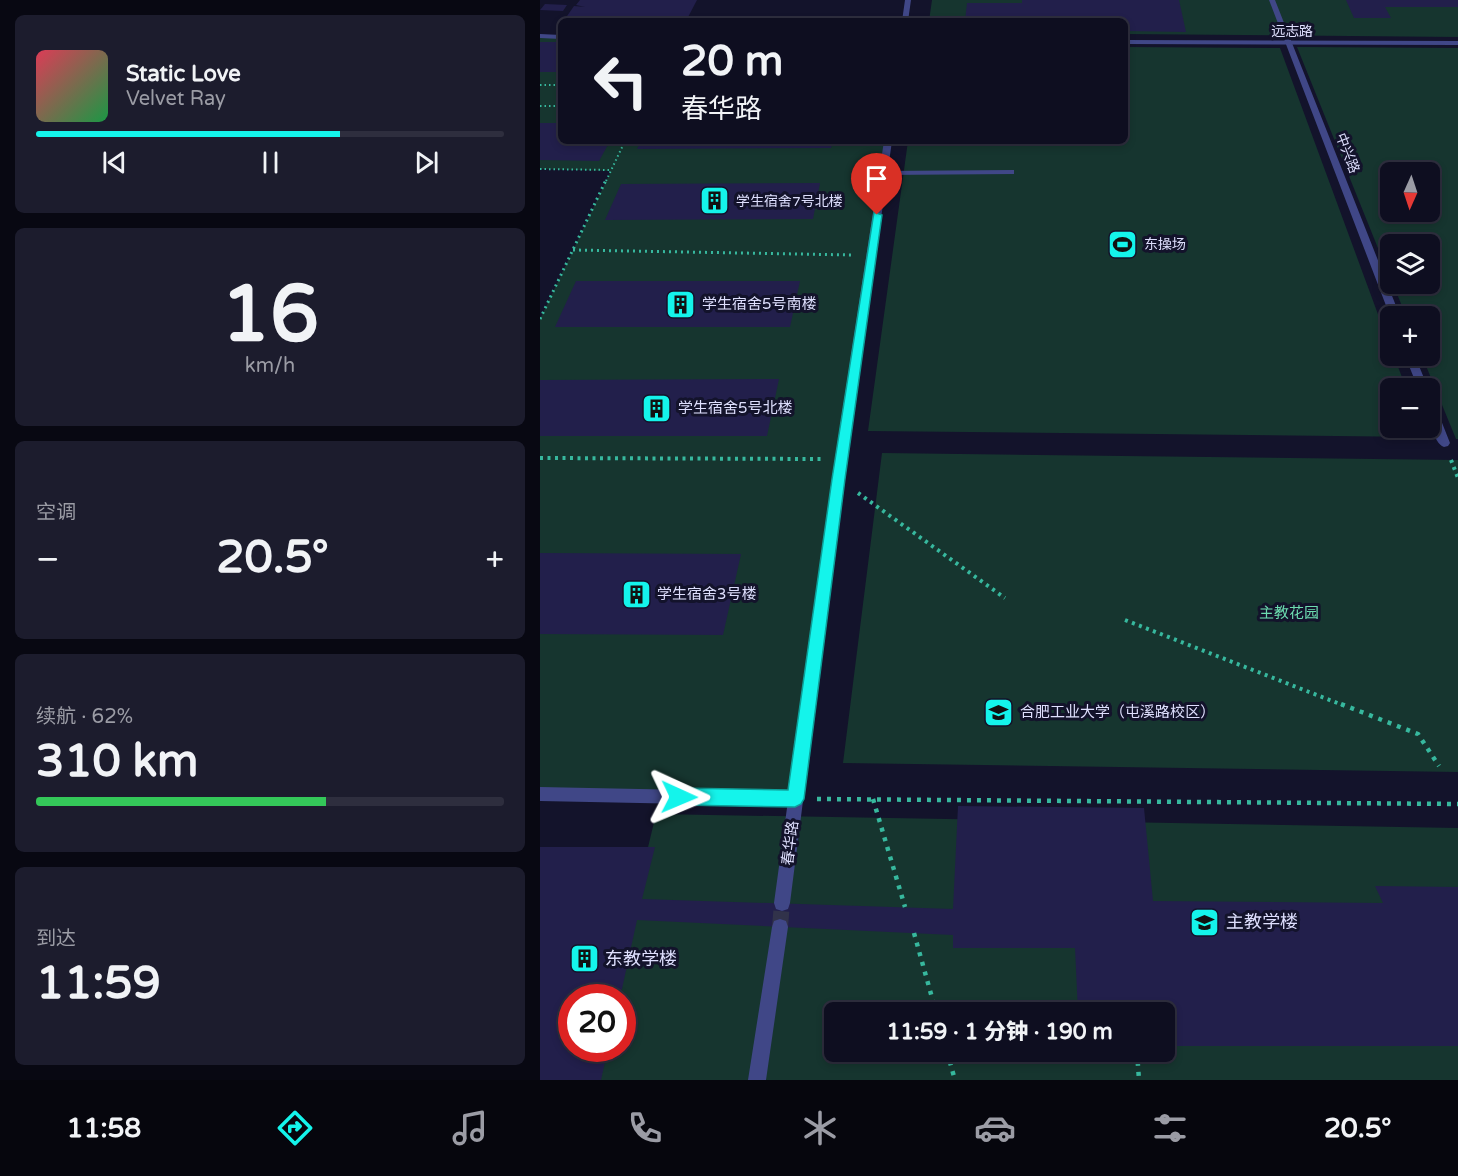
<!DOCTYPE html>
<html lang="zh">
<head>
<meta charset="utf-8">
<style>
	:root { --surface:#0e0e20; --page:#1c1c2d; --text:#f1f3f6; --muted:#9b9ca5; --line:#2e2e3e; --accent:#14f4eb }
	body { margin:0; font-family:"Varela Round","Noto Sans SC",sans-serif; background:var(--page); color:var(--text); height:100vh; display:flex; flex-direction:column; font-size:22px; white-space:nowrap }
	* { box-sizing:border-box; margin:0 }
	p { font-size:20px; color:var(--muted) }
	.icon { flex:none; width:33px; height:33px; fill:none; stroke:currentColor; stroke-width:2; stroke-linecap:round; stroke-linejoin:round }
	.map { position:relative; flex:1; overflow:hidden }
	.details { display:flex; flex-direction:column; gap:15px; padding:15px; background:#080812; width:540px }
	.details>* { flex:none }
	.guide { position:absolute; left:18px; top:18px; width:570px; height:126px; border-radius:9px; box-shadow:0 3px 9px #0003,0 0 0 2px var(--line); background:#0e0e20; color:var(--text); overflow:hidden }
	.needle { width:39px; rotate:183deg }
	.tools { position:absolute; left:840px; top:162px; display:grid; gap:12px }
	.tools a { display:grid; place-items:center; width:60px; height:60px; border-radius:9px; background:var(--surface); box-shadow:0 3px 9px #0003,0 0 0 2px var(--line); font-size:30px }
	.speed { position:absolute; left:18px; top:984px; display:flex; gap:12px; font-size:30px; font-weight:700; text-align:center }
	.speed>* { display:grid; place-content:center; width:78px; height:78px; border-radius:50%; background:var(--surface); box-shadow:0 3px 9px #0003,0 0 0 2px var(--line); line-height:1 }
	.speed .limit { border:9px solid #d22; background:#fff; color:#111 }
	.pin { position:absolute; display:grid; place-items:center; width:51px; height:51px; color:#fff; margin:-62px -26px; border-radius:50% 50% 50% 0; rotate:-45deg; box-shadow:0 0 6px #0007 }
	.pin .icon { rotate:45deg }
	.me { position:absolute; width:66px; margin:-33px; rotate:91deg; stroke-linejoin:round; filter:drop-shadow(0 0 4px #0008) }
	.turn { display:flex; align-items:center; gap:21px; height:126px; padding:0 24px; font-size:27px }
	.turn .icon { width:78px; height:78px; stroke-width:2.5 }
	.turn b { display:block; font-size:42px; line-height:51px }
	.big { font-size:45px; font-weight:800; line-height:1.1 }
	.details .widget { flex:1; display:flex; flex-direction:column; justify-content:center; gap:9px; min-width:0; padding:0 21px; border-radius:9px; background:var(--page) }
	.details .dial { align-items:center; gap:0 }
	.dial b { font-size:78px; line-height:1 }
	.song { display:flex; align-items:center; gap:18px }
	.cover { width:72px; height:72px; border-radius:9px; background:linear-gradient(135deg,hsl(350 70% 55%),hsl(140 70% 35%)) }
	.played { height:6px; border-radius:3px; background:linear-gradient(90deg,var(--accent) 65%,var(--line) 65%) }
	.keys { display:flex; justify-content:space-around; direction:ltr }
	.heat { display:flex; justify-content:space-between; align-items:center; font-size:33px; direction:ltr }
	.charge { height:9px; border-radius:4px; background:linear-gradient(90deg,#34c759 62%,var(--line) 0) }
	.trip { position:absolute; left:284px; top:1002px; width:351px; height:60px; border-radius:9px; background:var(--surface); box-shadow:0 3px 9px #0003,0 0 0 2px var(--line); font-weight:800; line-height:60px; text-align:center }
	.tab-bar { display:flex; height:96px; justify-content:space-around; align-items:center; background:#06060d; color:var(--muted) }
	.tab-bar .icon { width:42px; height:42px }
	.tab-bar .selected { color:var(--accent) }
	.tab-bar b { font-size:27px; color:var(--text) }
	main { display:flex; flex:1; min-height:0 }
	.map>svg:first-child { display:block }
</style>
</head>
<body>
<main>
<section class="details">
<div class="widget">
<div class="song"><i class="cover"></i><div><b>Static Love</b><p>Velvet Ray</p></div></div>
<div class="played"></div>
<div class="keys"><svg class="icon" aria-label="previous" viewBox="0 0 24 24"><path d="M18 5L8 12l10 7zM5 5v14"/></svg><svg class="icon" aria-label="pause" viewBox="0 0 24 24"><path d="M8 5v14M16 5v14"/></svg><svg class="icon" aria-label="next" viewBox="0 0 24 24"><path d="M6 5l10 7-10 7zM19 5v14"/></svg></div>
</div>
<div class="widget dial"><b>16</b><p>km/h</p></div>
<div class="widget"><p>空调</p>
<div class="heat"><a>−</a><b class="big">20.5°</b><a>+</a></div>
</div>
<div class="widget"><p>续航 · 62%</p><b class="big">310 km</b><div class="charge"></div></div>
<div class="widget"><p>到达</p><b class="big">11:59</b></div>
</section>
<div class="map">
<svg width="918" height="1080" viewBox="0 0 918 1080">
	<rect width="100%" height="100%" fill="#13132b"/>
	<path fill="#16352f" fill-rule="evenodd" d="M392,0H918V37L585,34V21H389Z
		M0,36H21V141H348L255,799L0,792V319L71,171L0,169Z
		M585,47L740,48L850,347V356H854L866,388H850V428H880L884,437L328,431L368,141H585Z
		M757,47L918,48V439H916L882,356H890V316H866L853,284H890V244H850V278ZM850,172H890V212H850Z
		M342,453L918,460V772L303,763Z
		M116,814L918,828V1080H52L60,1049L82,1048V998L72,997ZM294,1012H624V1052H294Z"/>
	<path fill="#221f4b" d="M40,0H157L146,21H35L36,19H25L34,6L45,7L36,5Z
		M482,0H639L646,32L585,31V21H425L427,3H482Z
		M806,0H918V7H845L851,18H814Z
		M5,4L27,5L23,11L0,10Z
		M0,42H21V72H0Z
		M0,123H21V141H70L59,161L0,160Z
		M101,141H293L291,148L97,149Z
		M280,183L273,219L65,220L81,184Z
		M36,281H260L250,327H15Z
		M239,379L227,436H0V380Z
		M0,553L201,554L183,635L0,634Z
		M418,806L604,808L613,901L843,903L835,886L918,887V1046H624V1012H538L535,948H413V935L97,920L80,998H32V1048H68L61,1080H0V847H115L102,899L413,909Z"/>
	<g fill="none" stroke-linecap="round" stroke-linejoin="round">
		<path stroke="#31324a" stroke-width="16" stroke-dasharray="16 8" stroke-linecap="butt" d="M240,927L242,903"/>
		<path stroke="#37b89e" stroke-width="2" stroke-dasharray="1.5 3" stroke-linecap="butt" d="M0,85H21
			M0,106H21
			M0,169L71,170
			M66,181L85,141"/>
		<path stroke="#37b89e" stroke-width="3" stroke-dasharray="2 4" stroke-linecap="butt" d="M33,250L312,255
			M0,319L66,180"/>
		<path stroke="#37b89e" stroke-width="4" stroke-dasharray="3 4.5" stroke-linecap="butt" d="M0,458L281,459
			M911,460L918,478
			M318,493L465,598
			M585,620L805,706"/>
		<path stroke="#37b89e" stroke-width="4.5" stroke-dasharray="4 6" stroke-linecap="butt" d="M801,704L878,734L899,766
			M277,799L918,804
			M333,799L365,907
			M374,933L396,1012
			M407,1052L415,1080
			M597,1052L599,1080"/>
		<path fill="#404787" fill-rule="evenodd" d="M0,34L21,35V39L0,38Z
			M585,40L918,41V45L585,44Z
			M471,170H474V174L343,175L339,173L343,171Z
			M0,787L255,792L260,794L262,799L260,804L255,806L0,801Z"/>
		<path fill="#404787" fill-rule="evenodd" d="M365,0H371L368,21H362Z
			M729,0H735L860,316H850Z
			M344,141H352L304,479L250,903L248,909L242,911L236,909L234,903L292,479Z
			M865,356H875L888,388H878Z
			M890,401L895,405L910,443L908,446L904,447C891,441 889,414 890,401Z
			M240,919L246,921L248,927L226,1080H208L232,927L234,921Z"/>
	</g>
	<path fill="#14f4eb" stroke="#0d9f99" stroke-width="1.5" d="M334,212L342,215L305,479L264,799L261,804L255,807L139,805L133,803L131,797L133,791L139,788L248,790L292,479Z"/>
	<defs>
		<symbol id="building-square" viewBox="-11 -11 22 22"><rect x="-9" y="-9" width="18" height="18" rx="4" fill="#14f4eb" stroke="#13132b"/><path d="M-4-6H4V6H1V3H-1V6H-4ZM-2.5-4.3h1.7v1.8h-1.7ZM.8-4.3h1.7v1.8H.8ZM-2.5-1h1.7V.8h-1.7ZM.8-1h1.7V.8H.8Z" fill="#111"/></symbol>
		<symbol id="stadium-square" viewBox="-11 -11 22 22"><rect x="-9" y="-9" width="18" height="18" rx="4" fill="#14f4eb" stroke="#13132b"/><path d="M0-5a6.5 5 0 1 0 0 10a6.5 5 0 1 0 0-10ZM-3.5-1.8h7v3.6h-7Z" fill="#111"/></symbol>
		<symbol id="university-square" viewBox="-11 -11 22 22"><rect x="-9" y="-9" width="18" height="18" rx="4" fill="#14f4eb" stroke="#13132b"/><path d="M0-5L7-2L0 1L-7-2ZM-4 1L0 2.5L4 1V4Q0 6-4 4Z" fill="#111"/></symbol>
	</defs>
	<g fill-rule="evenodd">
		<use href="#building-square" x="158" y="184" width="33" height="33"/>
		<use href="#stadium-square" x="566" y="228" width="33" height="33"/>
		<use href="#building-square" x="124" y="288" width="33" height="33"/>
		<use href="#building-square" x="100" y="392" width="33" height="33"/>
		<use href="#building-square" x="80" y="578" width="33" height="33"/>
		<use href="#university-square" x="442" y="696" width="33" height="33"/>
		<use href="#university-square" x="648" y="906" width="33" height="33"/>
		<use href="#building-square" x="28" y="942" width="33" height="33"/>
	</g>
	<g text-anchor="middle" stroke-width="6" stroke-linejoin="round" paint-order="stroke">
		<g font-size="14" fill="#dedffd" stroke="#13132b">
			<text x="752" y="36">远志路</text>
			<text transform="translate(808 153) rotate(69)" y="5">中兴路</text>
		</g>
		<g font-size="14" fill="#dedffd" stroke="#13132b" text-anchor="start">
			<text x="196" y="206">学生宿舍7号北楼</text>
			<text x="604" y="249">东操场</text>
		</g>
		<g font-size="15" fill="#dedffd" stroke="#13132b" text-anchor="start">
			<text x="162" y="309">学生宿舍5号南楼</text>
			<text x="138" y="413">学生宿舍5号北楼</text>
			<text x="117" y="599">学生宿舍3号楼</text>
			<text x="480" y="717">合肥工业大学（屯溪路校区）</text>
		</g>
		<g font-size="15" fill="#6cdcb0" stroke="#13132b">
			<text x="749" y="618">主教花园</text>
		</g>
		<g font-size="15" fill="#dedffd" stroke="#13132b">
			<text transform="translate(250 843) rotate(-83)" y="5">春华路</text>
		</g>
		<g font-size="18" fill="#dedffd" stroke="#13132b" text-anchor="start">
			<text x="686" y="928">主教学楼</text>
			<text x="65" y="965">东教学楼</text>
		</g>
	</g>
</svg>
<div class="tools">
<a><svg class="needle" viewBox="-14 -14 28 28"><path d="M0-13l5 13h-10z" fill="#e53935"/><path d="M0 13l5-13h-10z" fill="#9b9ca5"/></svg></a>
<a><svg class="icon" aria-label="layers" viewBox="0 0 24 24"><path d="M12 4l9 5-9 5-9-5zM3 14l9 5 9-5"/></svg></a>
<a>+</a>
<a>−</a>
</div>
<div class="speed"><div class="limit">20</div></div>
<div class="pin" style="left:337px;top:215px;background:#d93025"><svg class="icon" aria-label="arrive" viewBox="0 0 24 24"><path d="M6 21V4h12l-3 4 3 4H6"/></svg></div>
<svg class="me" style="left:139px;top:797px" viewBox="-20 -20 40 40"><path d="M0-17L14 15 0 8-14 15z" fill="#14f4eb" stroke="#fff" stroke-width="4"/></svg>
<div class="trip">11:59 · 1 分钟 · 190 m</div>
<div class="guide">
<div class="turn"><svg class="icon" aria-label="left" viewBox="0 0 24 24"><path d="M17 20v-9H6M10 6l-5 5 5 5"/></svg><div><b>20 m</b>春华路</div></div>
</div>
</div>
</main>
<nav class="tab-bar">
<b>11:58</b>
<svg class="icon selected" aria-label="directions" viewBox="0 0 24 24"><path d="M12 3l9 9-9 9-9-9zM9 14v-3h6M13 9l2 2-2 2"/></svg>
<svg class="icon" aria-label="music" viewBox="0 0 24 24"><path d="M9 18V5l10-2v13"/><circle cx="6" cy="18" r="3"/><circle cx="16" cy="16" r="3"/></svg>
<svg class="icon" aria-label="phone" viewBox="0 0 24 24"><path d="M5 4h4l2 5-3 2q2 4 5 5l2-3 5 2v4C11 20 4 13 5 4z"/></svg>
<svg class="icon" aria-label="climate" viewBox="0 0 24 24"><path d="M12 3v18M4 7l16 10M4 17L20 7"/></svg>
<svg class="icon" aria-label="car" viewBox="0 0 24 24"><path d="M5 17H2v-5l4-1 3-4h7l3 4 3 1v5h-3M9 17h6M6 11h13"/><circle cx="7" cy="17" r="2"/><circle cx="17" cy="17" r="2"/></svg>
<svg class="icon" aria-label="filters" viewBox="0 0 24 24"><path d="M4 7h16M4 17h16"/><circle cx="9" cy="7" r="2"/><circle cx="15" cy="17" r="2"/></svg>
<b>20.5°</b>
</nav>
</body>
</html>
